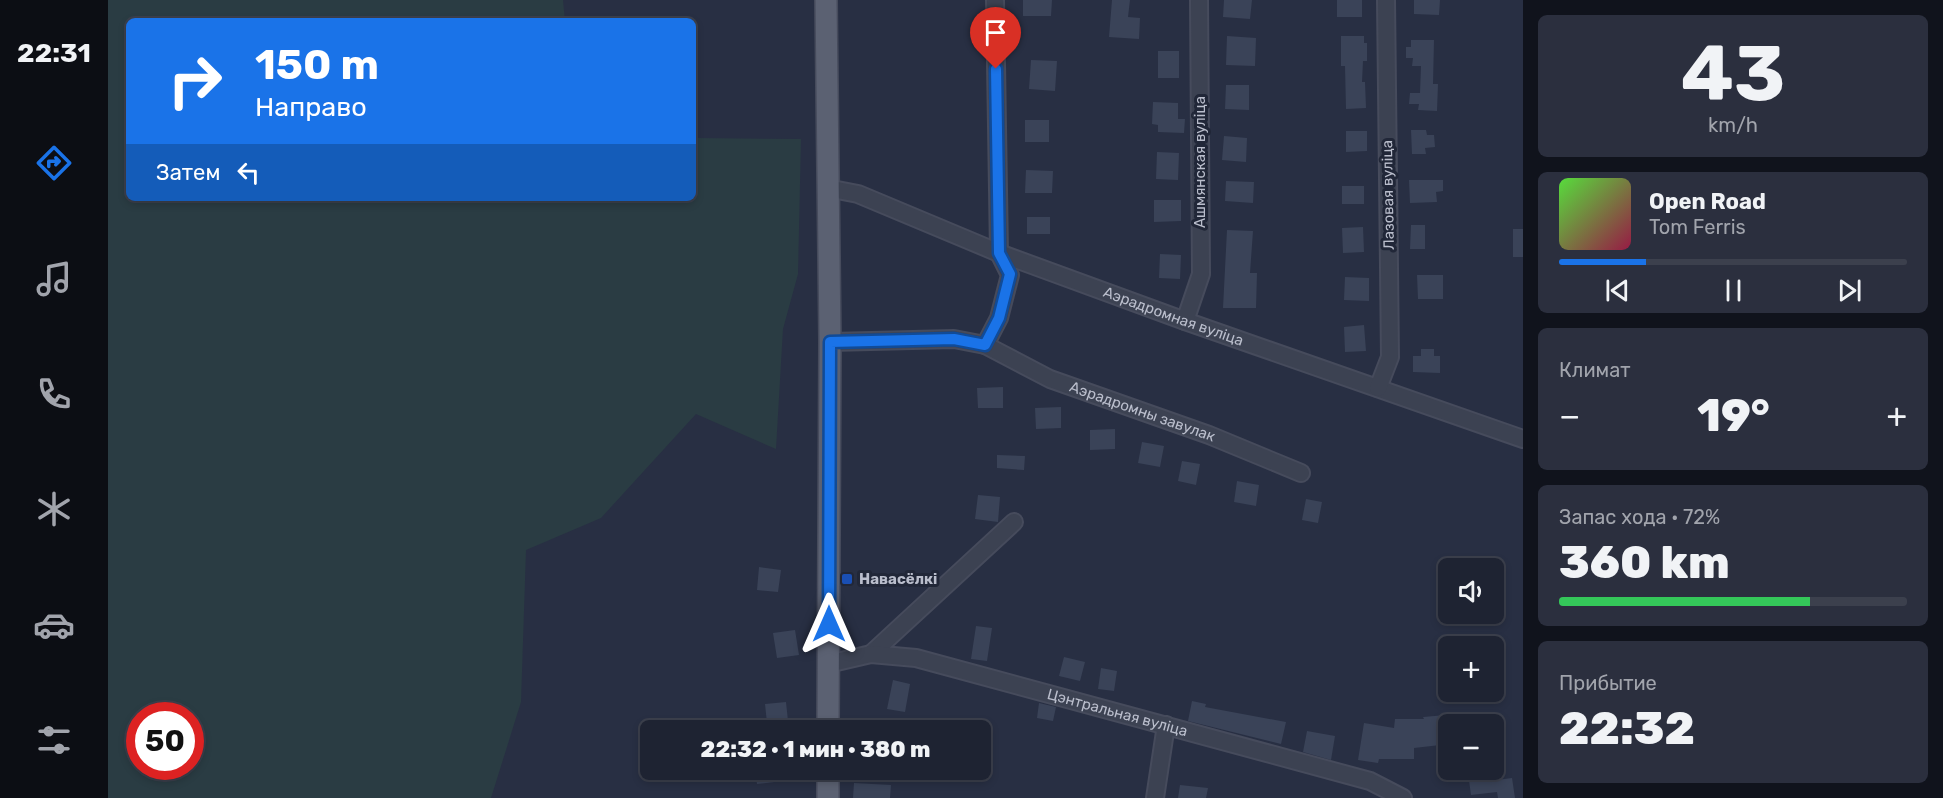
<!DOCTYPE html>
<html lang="ru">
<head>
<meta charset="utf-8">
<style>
	:root { --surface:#1e2332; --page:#2b2f3e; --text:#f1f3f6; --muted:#a1a4ac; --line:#3c404d; --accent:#1a73e8 }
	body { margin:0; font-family:Rubik,sans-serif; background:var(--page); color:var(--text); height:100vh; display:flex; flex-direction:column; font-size:22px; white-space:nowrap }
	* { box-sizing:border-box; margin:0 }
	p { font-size:20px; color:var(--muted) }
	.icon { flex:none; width:33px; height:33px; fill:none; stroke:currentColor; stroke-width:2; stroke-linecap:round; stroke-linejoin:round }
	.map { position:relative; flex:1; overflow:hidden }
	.details { display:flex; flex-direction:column; gap:15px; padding:15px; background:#10131c; width:420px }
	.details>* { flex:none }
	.banner { position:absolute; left:18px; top:18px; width:570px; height:183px; border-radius:9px; box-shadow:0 3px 9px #0003,0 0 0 2px var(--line); background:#1a73e8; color:#fff; overflow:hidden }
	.buttons { position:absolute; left:1330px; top:558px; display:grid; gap:12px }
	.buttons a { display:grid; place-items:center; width:66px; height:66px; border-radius:9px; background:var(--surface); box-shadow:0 3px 9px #0003,0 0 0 2px var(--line); font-size:30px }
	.speed { position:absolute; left:18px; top:702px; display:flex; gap:12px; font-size:30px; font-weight:700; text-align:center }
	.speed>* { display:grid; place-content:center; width:78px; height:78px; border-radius:50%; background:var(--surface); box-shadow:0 3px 9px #0003,0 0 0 2px var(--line); line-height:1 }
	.speed .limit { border:9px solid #d22; background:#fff; color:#111 }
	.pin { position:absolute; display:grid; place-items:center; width:51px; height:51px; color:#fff; margin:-62px -26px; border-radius:50% 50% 50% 0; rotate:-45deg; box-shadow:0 0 6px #0007 }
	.pin .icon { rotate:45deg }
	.me { position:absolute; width:66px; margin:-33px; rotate:0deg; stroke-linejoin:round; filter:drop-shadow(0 0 4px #0008) }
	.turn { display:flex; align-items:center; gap:21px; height:126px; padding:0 30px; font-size:27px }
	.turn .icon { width:78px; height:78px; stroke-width:2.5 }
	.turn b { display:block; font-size:42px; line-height:51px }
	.then { display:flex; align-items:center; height:57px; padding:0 30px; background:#0003; gap:12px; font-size:22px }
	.big { font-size:45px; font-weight:800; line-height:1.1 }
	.details .widget { flex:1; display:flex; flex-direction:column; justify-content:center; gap:9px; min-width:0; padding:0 21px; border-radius:9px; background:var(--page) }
	.details .dial { align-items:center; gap:0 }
	.dial b { font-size:78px; line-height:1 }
	.song { display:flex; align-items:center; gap:18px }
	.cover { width:72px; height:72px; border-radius:9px; background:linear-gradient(135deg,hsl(110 70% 55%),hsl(340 70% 35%)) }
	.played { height:6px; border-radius:3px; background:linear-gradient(90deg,var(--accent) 25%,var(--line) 25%) }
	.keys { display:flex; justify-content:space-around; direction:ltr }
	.heat { display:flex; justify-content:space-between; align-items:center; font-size:33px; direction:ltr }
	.charge { height:9px; border-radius:4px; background:linear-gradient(90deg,#34c759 72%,var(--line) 0) }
	.trip { position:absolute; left:532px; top:720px; width:351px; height:60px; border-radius:9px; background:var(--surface); box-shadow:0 3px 9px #0003,0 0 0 2px var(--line); font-weight:800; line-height:60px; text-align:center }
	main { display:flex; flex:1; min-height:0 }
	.tabs { display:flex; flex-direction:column; width:108px; justify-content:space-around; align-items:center; background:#0c0e14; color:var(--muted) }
	.tabs .icon { width:42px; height:42px }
	.tabs .active { color:var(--accent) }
	.tabs b { font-size:27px; color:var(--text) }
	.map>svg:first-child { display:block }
</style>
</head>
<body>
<main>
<nav class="tabs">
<b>22:31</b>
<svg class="icon active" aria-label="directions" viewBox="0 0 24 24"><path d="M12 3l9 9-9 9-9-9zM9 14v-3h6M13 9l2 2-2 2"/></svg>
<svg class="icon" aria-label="music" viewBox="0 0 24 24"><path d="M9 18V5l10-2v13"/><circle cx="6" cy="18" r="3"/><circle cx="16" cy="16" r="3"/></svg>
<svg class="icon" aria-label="phone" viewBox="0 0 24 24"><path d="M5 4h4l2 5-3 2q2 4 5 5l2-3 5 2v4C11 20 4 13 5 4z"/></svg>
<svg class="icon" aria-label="climate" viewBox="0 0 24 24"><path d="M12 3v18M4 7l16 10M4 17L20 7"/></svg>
<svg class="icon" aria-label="car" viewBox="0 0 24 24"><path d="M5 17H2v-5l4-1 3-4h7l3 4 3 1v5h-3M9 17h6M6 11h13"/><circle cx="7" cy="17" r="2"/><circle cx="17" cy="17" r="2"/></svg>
<svg class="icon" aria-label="filters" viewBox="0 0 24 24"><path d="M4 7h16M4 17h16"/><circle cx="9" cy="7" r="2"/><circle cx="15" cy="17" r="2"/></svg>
</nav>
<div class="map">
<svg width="1415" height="798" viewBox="0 0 1415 798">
	<rect width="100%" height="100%" fill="#282f43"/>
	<path fill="#2a3c43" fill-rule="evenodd" d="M0,0H455L457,21H21V198H585V140L588,138L693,139L690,274L675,329L668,449L588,414L493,518L418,550L413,702L383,798H0ZM32,716H82V766H32Z"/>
	<path fill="#3a4358" d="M915,0H944L943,16H915Z
		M1004,0H1022L1020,17L1032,18L1031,39L1001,37Z
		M1116,0H1144L1142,19L1115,17Z
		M1229,0H1254V17H1229Z
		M1306,0H1332L1331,15L1306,14Z
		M1119,36L1148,38L1147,66L1118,65Z
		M1233,36H1256V43H1259V61H1255L1254,82H1257L1258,108L1238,109L1237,66H1233Z
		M1303,40H1326L1325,84H1330L1329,111L1310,110L1311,104H1301L1302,93H1312L1313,66H1304L1305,58H1298V47H1303Z
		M1050,51H1071V78H1050Z
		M923,60L949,61L947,91L921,89Z
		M1118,85H1141V110L1117,109Z
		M1045,102L1070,103V119H1077L1076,133L1050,132V125L1044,124Z
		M917,120H941V142H917Z
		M1303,130H1318L1319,135H1326L1327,147L1317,148L1318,154H1304Z
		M1238,131H1259V151L1238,152Z
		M1116,136L1139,138L1138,162L1114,160Z
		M1049,152L1071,153L1070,180L1048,179Z
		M918,170L945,171L944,193H917Z
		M1301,180H1335V191L1328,192L1329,202L1302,203Z
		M1118,181L1146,182L1145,203L1117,201Z
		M1234,186H1256V204H1234Z
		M1046,200H1073V221L1046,222Z
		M919,217H942V234H919Z
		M1303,225H1317V249H1302Z
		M1255,227L1256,252L1235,253L1234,228Z
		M1405,229H1415V257H1405Z
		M1119,230L1145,231L1142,273H1149L1148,308H1115Z
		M1052,254L1073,255L1072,279L1051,278Z
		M1309,275H1335V299H1310Z
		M1237,277L1261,278V301L1236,300Z
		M1256,325L1258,351L1237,352L1236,327Z
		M1313,349H1326V356H1332V373L1305,372V356H1313Z
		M895,387V408H870L869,388Z
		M953,407V428L928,429L927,408Z
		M1007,429V449L982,450V430Z
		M1034,442L1056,446L1052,467L1030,463Z
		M889,455L917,456L916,470L889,468Z
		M1074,461L1092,464L1088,485L1070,481Z
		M1129,481L1151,485L1148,506L1126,502Z
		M870,495L892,497L890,522L867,519Z
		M1198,499L1214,502L1210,523L1194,520Z
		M651,567L673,570L670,592L649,590Z
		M868,626L884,628L879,661L863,659Z
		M687,630L691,655L669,658L665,633Z
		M956,657L977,662L972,681L951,676Z
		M993,668L1009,671L1006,691L990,689Z
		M785,680L802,684L797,712L779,709Z
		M1084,701L1098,704L1097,707L1178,722L1173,744L1080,721Z
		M678,702L680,721L659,723L657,704Z
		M931,703L948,707L945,721L929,718Z
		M1368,712L1370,724H1339L1341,744L1306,748V759H1271L1270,763L1250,760L1256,723L1286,728L1287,719H1316L1315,717L1338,715L1339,718Z
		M1199,731L1227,736L1223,760L1195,752Z
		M647,770H673L675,781L649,784Z
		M1371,771L1373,782L1404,778L1407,798H1390L1389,792L1363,795L1360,773Z
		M746,783L783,785L782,798H745Z
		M1072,785L1100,788L1098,798H1070Z"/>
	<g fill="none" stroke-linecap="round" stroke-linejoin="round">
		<defs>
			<g id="minor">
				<path id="s1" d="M719,188L750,194L891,253L1077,321L1415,439"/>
				<path d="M1077,321L1093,274L1091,0"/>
				<path id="s2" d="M722,342L846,339L877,345L942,379L1101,435L1193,473"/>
				<path d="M877,345L891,318L902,275L891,253L887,0"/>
				<path d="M1270,388L1282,357L1278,0"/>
				<path d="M763,654L906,522"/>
				<path id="s3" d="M720,664L763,654L808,658L1262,781L1295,798"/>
				<path d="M1047,798L1058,725"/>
			</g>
			<path id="major" d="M718,0L722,342L720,730
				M720,798V770"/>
		</defs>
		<use href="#minor" stroke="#464b5c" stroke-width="20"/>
		<use href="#major" stroke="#464b5c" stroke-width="24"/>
		<use href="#minor" stroke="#3c4252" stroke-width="16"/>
		<use href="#major" stroke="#5b6172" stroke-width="21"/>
	</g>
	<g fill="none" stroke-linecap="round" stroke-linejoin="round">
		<defs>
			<path id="route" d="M721,624L722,342L846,339L877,345L891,318L902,274L891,253L888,69"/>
		</defs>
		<use href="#route" stroke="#114b97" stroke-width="15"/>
		<use href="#route" stroke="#1a73e8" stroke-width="10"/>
	</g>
	<rect fill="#1a4fb4" stroke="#212738" stroke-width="2" x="733" y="573" width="12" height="12" rx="3"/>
	<g text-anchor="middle" stroke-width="6" stroke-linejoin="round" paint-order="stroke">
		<g font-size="15" fill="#babecc" stroke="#212738">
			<text transform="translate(1092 162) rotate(-90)" y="5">Ашмянская вуліца</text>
			<text transform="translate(1280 195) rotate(-91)" y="5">Лазовая вуліца</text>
			<text dy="5" stroke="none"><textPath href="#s1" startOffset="370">Аэрадромная вуліца</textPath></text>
			<text dy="5" stroke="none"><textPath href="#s2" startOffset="327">Аэрадромны завулак</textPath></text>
			<text dy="5" stroke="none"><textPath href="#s3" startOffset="298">Цэнтральная вуліца</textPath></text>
		</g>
		<g font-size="15" font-weight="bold" fill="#babecc" stroke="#212738" text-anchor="start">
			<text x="751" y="584">Навасёлкі</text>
		</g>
	</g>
</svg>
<div class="buttons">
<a><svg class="icon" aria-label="sound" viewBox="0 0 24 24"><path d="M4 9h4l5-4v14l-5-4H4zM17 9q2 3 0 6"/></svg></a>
<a>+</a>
<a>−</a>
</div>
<div class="speed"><div class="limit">50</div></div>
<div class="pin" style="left:888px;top:69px;background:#d93025"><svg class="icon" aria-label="arrive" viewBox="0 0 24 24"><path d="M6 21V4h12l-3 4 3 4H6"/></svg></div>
<svg class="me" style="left:721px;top:624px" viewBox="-20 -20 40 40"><path d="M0-17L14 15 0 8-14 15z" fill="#1a73e8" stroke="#fff" stroke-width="4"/></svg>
<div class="trip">22:32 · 1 мин · 380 m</div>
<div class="banner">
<div class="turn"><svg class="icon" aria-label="right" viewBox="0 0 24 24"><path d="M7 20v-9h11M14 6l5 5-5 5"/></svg><div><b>150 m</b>Направо</div></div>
<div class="then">Затем<svg class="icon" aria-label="left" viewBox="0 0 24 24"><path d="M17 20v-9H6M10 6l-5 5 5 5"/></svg></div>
</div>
</div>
<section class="details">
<div class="widget dial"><b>43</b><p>km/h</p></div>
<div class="widget">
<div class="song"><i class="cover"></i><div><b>Open Road</b><p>Tom Ferris</p></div></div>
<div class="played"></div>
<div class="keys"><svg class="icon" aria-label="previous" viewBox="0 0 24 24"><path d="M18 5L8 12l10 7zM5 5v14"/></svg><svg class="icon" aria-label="pause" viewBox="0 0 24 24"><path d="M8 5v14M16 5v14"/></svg><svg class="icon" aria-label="next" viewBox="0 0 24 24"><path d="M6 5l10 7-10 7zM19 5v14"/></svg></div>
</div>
<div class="widget"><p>Климат</p>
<div class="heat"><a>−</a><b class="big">19°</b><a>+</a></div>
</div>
<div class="widget"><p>Запас хода · 72%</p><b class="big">360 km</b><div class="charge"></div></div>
<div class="widget"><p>Прибытие</p><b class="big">22:32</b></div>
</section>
</main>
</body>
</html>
